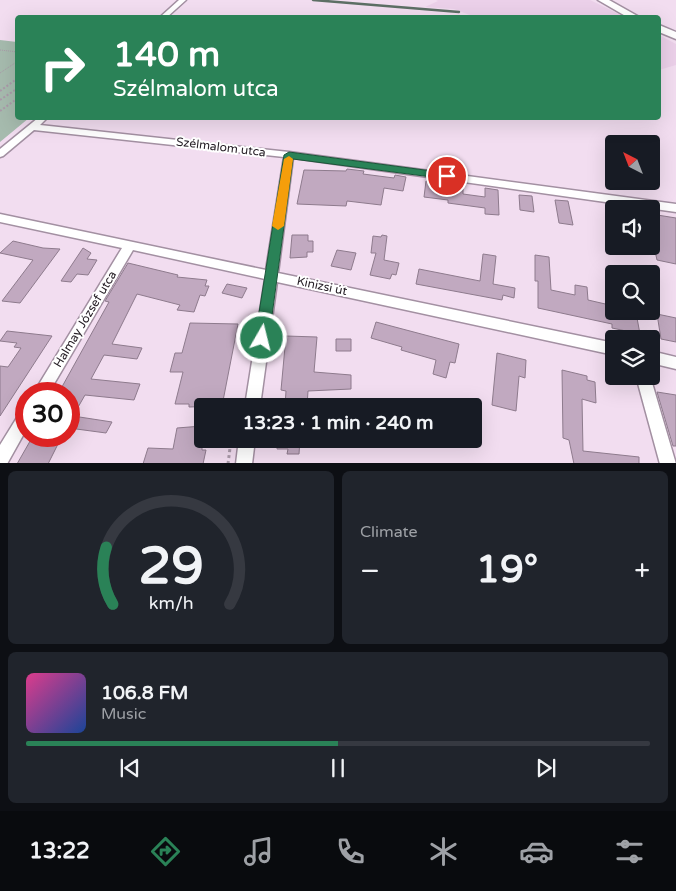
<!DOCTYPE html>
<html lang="en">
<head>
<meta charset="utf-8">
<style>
	:root { --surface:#171b24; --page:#20242c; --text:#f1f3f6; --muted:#9ea1a6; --line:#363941; --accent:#2a8257 }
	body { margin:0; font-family:"Varela Round",sans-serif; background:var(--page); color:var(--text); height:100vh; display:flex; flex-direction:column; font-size:19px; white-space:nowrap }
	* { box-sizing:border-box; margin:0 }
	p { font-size:16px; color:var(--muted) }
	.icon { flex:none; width:28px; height:28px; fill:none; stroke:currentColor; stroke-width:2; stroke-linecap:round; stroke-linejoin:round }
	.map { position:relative; height:463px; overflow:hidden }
	.sheet { display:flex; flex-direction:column; gap:8px; padding:8px; background:#0d0f14; flex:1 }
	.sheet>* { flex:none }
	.banner { position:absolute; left:15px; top:15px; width:646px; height:105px; border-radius:5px; box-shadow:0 5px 20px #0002; background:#2a8257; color:#fff; overflow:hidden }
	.needle { width:32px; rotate:318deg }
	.fabs { position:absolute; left:605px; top:135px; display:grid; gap:10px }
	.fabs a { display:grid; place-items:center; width:55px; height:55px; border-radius:5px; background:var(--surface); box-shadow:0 5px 20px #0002; font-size:25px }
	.speed { position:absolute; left:15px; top:382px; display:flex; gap:10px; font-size:25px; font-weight:700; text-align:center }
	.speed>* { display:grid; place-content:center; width:65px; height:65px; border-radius:50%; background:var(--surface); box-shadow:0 5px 20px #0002; line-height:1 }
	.speed .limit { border:8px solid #d22; background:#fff; color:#111 }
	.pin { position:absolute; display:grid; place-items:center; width:42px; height:42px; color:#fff; margin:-21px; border:2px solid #fff; border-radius:50%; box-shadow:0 1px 5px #0007 }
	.me { position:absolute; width:55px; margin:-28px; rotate:8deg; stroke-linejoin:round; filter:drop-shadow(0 0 4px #0008) }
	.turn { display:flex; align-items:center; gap:18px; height:105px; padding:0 15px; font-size:22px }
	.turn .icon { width:65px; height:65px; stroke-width:2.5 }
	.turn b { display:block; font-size:35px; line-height:42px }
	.big { font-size:38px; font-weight:700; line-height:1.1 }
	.sheet .tile { flex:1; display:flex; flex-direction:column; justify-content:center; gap:8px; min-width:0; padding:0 18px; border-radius:8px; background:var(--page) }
	.sheet .dial { align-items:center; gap:0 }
	.dial svg { height:130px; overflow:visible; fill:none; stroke:var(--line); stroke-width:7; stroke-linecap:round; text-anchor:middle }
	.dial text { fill:var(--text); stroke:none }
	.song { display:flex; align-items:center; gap:15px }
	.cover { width:60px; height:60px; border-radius:8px; background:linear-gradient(135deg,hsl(330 70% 55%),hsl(220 70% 35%)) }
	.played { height:5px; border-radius:2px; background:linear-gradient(90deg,var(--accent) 50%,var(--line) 50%) }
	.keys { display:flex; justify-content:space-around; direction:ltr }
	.heat { display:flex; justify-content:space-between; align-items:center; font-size:28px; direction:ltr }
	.sheet .tiles { flex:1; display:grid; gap:8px; grid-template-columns:1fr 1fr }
	.tile:last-child { grid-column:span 2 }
	.trip { position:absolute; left:194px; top:398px; width:288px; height:50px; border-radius:5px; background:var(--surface); box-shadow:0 5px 20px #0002; font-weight:700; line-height:50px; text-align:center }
	.menu { display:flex; height:80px; justify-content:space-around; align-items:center; background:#090b0e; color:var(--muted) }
	.menu .icon { width:35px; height:35px }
	.menu .active { color:var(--accent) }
	.menu b { font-size:22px; color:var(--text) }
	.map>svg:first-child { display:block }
</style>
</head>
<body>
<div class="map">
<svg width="676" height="464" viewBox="0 0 676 464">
	<rect width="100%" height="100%" fill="#f2ddf0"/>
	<path fill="#ebd0e9" d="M436,0H590L625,17H475L454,9L425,7L438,1Z
		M659,35L676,44V65L659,70Z"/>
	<path fill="#a6bbae" d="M0,40L17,42L18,118H29L0,142Z"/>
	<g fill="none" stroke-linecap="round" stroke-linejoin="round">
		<path stroke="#5d6f65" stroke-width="2.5" d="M313,0L459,12"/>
	</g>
	<path fill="#c1a9c0" stroke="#8e7b8d" d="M347,169L364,171L363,174L394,178L395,175L406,177L403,191L384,188L381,205L347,201L346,206L297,204L304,170L346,171Z
		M426,181L463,185V194L485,197V188L498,190L499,215L485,214V208L448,203V200L424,197Z
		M519,195L532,196L534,212L520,210Z
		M555,200L568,201L573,225L559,223Z
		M651,214L676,218V264L657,260L651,233Z
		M292,235H308V241H313V252H307V257L290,258Z
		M382,235L387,236L384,260L399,263L396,275L392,274L390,279L370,275L376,253H371L373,236L381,237Z
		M13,241L43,248L60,249L20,303L2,301L33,260L0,253Z
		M83,248L91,253L87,259L97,260L88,275L77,274L71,282L61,281Z
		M337,250L356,253L351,270L331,266Z
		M483,254L496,256L493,284L515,288L514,298L503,295L502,300L416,284L419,269L480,281Z
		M535,255L549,257L551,290L575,295V285L587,287L588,300L614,306V311H624L625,316L637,318L640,334L612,328V324L538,308V281H535Z
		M128,263L178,275L177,277L207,280L205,286H209L205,296L200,295L194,312L177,310L180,305L137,294L112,344L142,348L137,359L104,355L91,379L140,384L134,400L85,395L73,416L112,422L106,433L69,428V394H58L109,302L105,301Z
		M227,284L247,288L242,298L222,293Z
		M657,314L676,318V342L661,339Z
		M376,322L459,344L455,363L450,362L446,378L433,374L436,360L401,350L402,347L371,338Z
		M190,323L238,324L222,406L189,407V404H175L183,372H170L175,353H182Z
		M7,331L52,336L0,416V366L8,367L21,348L14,347L17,343L0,341Z
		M286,336L317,337L314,372L351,375V389L308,391L307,406H285L286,391L281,390Z
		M336,339H351V351H336Z
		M497,353L526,360L525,378L519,376L516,411L492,405Z
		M562,370L587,376V380L595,382L596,403L582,399L583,451L639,457V464H574L569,440L563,438Z
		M657,392L676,395V446H673Z
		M202,426V450H206L203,464H143L148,448L173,449L177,428Z
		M33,436H62L48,464H17Z
		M278,439H300L299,454H287L288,449H277Z"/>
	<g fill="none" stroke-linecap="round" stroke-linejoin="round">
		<defs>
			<path id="street" d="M179,0H186L166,18H159Z
				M38,118H47L40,125L289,152L676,204V212L293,158L278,273L614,343V355L277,282L260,406H245L265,279L133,250L48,394H33L122,248L0,222V214L266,270L284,157L34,130L3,156L0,157V149Z
				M651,351L676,357V369L651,363Z
				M636,376H650L676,464H660Z
				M26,409V430L7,464H0V445L21,411Z
				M239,439H255L252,464H236Z"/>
			<path id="secondary" d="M598,0H609L641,18H629Z
				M659,25L676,32V39L659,32Z"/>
		</defs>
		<use href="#street" stroke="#a390a2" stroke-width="3"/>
		<use href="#secondary" stroke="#a390a2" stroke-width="3"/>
		<path stroke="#aa9aa9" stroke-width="1" stroke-dasharray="1 1" stroke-linecap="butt" d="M0,50L18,52
			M0,73L18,61"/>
		<path stroke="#aa9aa9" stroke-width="2" stroke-dasharray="2 2" stroke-linecap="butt" d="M0,91L18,78
			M0,100L18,88
			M0,111L18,98"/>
		<path stroke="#aa9aa9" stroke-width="3" stroke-dasharray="3 3" stroke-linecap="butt" d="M228,464L230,448"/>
		<use href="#street" fill="#fff" fill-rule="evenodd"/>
		<use href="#secondary" fill="#fff" fill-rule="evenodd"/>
	</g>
	<path fill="#2a8257" stroke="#1b5439" d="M289,152L447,173L452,176L447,179L293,159L269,338L267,342L262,343L258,342L255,338L284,155Z"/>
	<path fill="#f59e0b" d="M289,156L293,159L284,226L278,230L272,226L284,159Z"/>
	<g text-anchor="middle" stroke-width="4" stroke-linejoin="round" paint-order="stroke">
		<g font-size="12" fill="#272027" stroke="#fff">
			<text transform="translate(221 147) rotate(7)" y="4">Szélmalom utca</text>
			<text transform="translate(322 286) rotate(12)" y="4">Kinizsi út</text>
			<text transform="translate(85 319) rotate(-59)" y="4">Halmay József utca</text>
		</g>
	</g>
</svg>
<div class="fabs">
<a><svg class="needle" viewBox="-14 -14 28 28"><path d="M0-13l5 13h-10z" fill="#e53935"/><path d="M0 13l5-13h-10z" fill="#9ea1a6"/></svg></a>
<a><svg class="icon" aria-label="sound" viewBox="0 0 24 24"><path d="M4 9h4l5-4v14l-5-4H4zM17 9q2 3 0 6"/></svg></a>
<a><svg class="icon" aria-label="search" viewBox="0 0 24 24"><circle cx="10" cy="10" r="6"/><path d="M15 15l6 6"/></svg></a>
<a><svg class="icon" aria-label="layers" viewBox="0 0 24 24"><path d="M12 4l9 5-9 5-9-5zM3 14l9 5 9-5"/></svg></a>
</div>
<div class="speed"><div class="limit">30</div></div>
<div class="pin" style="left:447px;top:176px;background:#d93025"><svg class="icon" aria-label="arrive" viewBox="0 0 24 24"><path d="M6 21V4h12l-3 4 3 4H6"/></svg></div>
<svg class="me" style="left:262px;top:338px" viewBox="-20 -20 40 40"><circle r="17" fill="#2a8257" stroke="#fff" stroke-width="3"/><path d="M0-11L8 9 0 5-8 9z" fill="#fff"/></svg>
<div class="trip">13:23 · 1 min · 240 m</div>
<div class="banner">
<div class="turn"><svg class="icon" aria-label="right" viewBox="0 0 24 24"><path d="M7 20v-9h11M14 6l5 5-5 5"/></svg><div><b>140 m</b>Szélmalom utca</div></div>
</div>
</div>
<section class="sheet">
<div class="tiles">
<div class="tile dial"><svg viewBox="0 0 100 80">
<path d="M14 69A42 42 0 1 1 86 69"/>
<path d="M14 69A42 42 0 0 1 10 34" stroke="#2a8257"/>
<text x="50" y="56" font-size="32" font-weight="700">29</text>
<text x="50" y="72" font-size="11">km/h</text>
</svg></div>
<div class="tile"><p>Climate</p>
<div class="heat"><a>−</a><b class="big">19°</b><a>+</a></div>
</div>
<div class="tile">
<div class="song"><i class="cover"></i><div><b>106.8 FM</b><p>Music</p></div></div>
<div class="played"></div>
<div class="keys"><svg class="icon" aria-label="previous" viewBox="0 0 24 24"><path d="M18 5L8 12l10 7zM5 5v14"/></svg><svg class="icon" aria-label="pause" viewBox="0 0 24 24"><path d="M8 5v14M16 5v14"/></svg><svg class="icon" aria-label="next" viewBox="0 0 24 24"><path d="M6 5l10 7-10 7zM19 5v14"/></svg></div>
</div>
</div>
</section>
<nav class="menu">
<b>13:22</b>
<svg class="icon active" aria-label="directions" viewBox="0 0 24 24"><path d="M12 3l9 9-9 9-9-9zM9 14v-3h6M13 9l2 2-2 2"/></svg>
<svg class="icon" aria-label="music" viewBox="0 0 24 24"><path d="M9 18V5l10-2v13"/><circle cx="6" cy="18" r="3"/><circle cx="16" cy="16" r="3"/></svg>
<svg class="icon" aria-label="phone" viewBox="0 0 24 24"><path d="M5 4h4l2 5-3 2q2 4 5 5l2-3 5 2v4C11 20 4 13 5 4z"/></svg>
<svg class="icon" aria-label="climate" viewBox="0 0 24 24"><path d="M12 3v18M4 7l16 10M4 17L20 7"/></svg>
<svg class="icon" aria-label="car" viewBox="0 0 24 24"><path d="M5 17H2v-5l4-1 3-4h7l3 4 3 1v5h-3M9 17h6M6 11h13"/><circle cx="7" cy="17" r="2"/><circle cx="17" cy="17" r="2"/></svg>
<svg class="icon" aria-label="filters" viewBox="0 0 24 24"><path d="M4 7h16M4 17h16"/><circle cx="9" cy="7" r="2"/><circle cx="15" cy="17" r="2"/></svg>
</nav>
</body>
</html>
